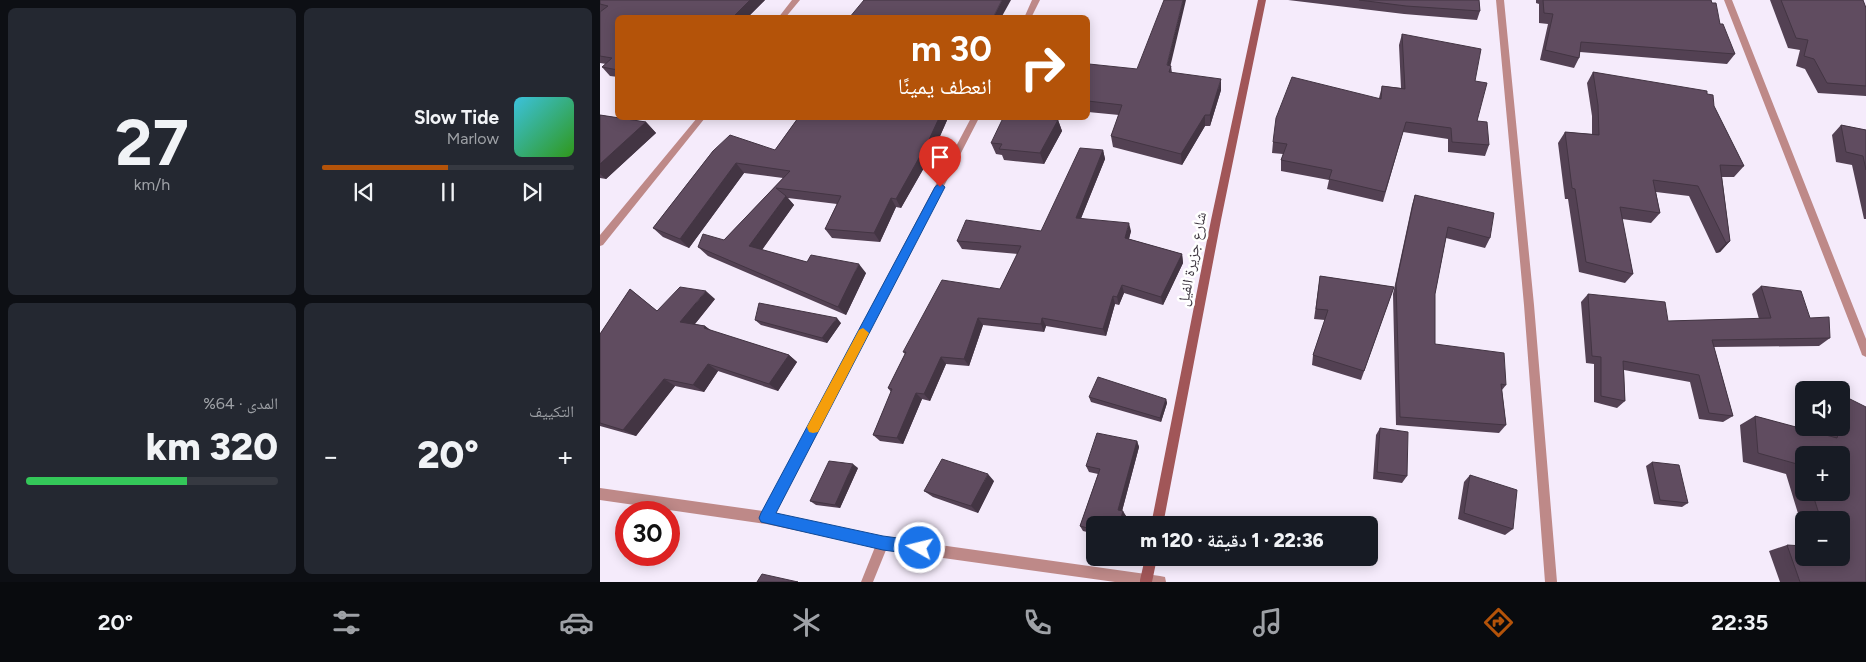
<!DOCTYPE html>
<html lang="ar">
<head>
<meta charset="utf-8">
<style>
	:root { --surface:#171b24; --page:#242831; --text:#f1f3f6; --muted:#9ea1a6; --line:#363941; --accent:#b45309 }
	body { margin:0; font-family:Figtree,"Noto Naskh Arabic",sans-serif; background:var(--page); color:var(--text); direction:rtl; height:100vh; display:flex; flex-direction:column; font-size:19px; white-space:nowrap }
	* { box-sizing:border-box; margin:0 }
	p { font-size:16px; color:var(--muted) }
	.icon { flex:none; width:28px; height:28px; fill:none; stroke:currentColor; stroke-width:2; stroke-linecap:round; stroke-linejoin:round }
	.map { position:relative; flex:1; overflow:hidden; direction:ltr }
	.panel { display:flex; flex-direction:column; gap:8px; padding:8px; background:#0d0f14; width:600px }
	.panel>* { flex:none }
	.guide { position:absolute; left:15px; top:15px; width:475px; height:105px; border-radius:8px; box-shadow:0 2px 12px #0003; direction:rtl; background:#b45309; color:#fff; overflow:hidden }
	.fabs { position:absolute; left:1195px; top:381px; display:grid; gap:10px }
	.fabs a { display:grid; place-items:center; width:55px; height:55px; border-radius:8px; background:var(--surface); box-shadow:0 2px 12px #0003; font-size:25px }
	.speed { position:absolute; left:15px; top:501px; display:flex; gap:10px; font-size:25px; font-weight:700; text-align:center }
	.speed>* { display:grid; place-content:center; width:65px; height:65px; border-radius:50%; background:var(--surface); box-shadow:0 2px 12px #0003; line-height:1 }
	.speed .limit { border:8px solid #d22; background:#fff; color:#111 }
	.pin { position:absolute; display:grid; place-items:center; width:42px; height:42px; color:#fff; margin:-51px -21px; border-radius:50% 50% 50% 0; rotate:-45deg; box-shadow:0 0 5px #0007 }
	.pin .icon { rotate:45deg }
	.me { position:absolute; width:55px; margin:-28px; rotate:278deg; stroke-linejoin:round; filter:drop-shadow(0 0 4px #0008) }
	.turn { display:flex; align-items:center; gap:18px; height:105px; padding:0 15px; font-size:22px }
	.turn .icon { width:65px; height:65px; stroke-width:2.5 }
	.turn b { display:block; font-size:35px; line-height:42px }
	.big { font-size:38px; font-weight:800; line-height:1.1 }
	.panel .card { flex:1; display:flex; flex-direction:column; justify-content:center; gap:8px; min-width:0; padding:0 18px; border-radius:8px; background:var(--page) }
	.panel .dial { align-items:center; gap:0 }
	.dial b { font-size:65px; line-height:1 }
	.song { display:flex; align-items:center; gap:15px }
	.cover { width:60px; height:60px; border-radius:8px; background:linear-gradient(135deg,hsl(190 70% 55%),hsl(110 70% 35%)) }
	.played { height:5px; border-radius:2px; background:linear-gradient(90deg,var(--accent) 50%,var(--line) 50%) }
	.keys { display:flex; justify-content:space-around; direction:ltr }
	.heat { display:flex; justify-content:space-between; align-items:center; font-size:28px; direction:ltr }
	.charge { height:8px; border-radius:4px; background:linear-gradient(90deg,#34c759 64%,var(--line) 0) }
	.panel .tiles { flex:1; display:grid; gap:8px; grid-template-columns:repeat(2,1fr) }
	.trip { position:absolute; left:486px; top:516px; width:292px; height:50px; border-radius:8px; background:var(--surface); box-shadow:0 2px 12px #0003; font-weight:800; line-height:50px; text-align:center; direction:rtl }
	.tab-bar { display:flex; height:80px; justify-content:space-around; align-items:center; background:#090b0e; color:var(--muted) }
	.tab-bar .icon { width:35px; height:35px }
	.tab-bar .on { color:var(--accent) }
	.tab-bar b { font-size:22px; color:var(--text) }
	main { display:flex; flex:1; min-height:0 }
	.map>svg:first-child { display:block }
</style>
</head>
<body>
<main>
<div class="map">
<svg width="1266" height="582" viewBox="0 0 1266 582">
	<rect width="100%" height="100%" fill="#f5ebfb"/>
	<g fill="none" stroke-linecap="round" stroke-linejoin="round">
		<path fill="#be8988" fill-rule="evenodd" d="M192,0H200L185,18H178Z
			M432,0H440L431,18H424Z
			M896,0H904L934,305L957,582H945L924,305Z
			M1124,0H1132L1266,339V357L1262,355L1261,352Z
			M97,118H105L3,245L0,246V235Z
			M371,118H379L175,514L283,537L560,576L565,577L566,582H515L286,550L273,582H261L275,547L166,524L0,500V488L163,511Z"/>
		<path fill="#a15658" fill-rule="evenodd" d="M658,0H666L621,220L563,525H551L611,220Z
			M545,558H557L552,582H540V580Z"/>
	</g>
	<path fill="#534153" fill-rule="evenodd" d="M0,0H165L147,18H18V77L10,76L2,67L6,64L0,63V12L1,11H0Z
		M688,0H879L880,11L877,20L804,14Z
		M936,0H1111L1112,3L1120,24L1135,54L1127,64L980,52L979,58L974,68L940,60L948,24L939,23V4L936,3Z
		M1170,0H1263L1266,8V96L1218,93L1205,69L1196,66L1200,50L1188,48Z
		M802,34L875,81L877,121L889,145L885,156L848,152V139L803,132L783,202L727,189L729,180L681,171V160L683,154L672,153L673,142L779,98L782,86L801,88L799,45Z
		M571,66L572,73L621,90L610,126H605L582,165L513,147L511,136L519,115L488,112V67L537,69Z
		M993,72L1107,94L1114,106L1144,166L1134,177H1122L1130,241L1120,252L1116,253L1089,196L1056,192L1060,213L1051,223L1022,219L1033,274L1025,283L979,272L968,199H965L958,143L965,132L992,134V116L987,83Z
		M0,115L46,122L56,133L6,179L0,178Z
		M198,118H348L333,152L301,208L296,207L280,242L232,238L225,229L237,204L188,198L194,205L162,250L207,262L266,273L246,315L108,256L98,247L124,240L183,178L144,173L89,248L63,237L53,228L113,151L175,150Z
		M458,120L462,131L444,164L404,160L402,155L396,154L391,143Z
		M1241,125L1266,130V219H1264L1252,165L1236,162L1232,135Z
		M503,150L505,159L481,218L531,231L529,239L582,254L583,263L563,305L524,293L519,305L515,304L506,336L446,326L444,332L383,325L369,366L346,364L330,401L322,399L303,444L280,441L273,435L291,392L288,388L305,354L303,352L400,289L418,254L362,249L357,241L441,231Z
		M815,195L890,238L885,248L846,238L835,294V344L906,385L902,390L906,425L899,433L796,425L793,294L812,205Z
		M720,276L794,287L761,380L712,365L713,355L725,320L714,319Z
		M1161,286L1210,318L1230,338L1219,346L1114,347L1133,416L1123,422L1099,419L1090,382L1024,370L1025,401L1017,408L994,402V364L986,363L981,302L988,294L1068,321L1159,319L1152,294Z
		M30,289L57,311L115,299L95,324L105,326L112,331L189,355L197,362L178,391L118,371L104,392L75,386L36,436L0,426V334Z
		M155,320L241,323L227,343L161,325Z
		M489,397L566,399L567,403L561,422L491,402Z
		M1250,399L1266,582H1180L1169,551L1187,545L1241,558V520H1204V533L1186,474L1143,462L1140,425L1155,416L1224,435L1226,428H1241V404ZM1204,455L1241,492H1204Z
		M780,428L807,476L802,483L773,479L776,435Z
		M537,441L539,447L522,511L526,516L523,525H495V534L483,531L480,526L498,474L489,472L486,466Z
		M1052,462L1088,503L1082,507L1054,504L1046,466Z
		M258,468L240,508L216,505L210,501Z
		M870,475L913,529L905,535L858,519L864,482Z
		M394,481L378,513L333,497L324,491Z"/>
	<path fill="#433543" d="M150,0H165L147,18H132Z
		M402,0H411L401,18H393Z
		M583,0H586L568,76L567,65Z
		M621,79V90L610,126V115Z
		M605,115V126L582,165L581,154Z
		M339,118H348L333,152L301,208L296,199Z
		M458,120L462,131L444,164L440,153Z
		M46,122L56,133L6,179L0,174V164Z
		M503,150L505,159L478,226L476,218Z
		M136,163L144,173L89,248L80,239Z
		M186,196L194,205L158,255L149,246Z
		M291,198L296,207L280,242L274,233Z
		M529,223L531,231L527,246L525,238Z
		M1130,241L1120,252L1116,253L1126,243Z
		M582,254L583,263L563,305L561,297Z
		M259,264L266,273L246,315L238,307Z
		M522,285L524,293L519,305L517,297Z
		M106,291L115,299L90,330L80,322Z
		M513,296L515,304L506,336L503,329Z
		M237,318L241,323L227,343L222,338Z
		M378,318L383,325L369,366L364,359Z
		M442,318L446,326L444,332L441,324Z
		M105,326L115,334L104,328Z
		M189,355L197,362L178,391L169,384Z
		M341,357L346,364L330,401L324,394Z
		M108,364L118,371L104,392L93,385Z
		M64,379L75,386L36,436L23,430Z
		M316,393L322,399L303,444L297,438Z
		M566,399L567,403L561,422L560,418Z
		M537,441L539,447L521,515L518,510Z
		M253,464L258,468L240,508L235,505Z
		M388,474L394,481L378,513L371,506Z
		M523,511L526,516L523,525H519Z"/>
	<path fill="#604c60" stroke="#433543" d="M0,0H150L132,18H18V70L2,67L12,58L0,56V12L8,6L0,4Z
		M264,0H402L393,18H249Z
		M564,0H583L567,65L571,66L569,72L621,79L610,115H605L581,154L511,136L522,105L488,101V67L489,64L537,69Z
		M759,0H879L880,11L806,6Z
		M943,0H1111L1112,3H1116L1120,24H1123L1135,54L981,42L979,58L945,50L953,14L944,13Z
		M1181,0H1263L1266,8V86L1227,83L1214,59L1204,56L1208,40L1196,38Z
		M802,34L881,49L875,81L887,83L877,121L887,122L889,145L852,142L851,128L806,122L785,192L729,179L732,170L681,160L687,144L673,142L676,118L692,77L781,99L782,86L805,89Z
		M993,72L1107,91V94L1113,95L1114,106L1144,166L1120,165L1130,241L1126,243L1098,186L1053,180L1060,213L1020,207L1033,274L986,262L975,189L972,188L965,132L999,135L998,105Z
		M0,115L46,122L0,164Z
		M198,118H339L328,142L296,199L291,198L274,233L225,229L241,196L176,188L186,196L149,246L207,262L211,255L259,264L238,307L98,247L103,234L124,240L190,171L136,163L80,239L53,228L113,151L130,135L175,150Z
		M403,118H435L458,120L440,153L399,149L402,144L391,143Z
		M1241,125L1266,130V170L1263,156L1246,152Z
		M480,148L503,150L476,218L529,223L525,238L582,254L561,297L522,285L517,297L513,296L503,329L442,318L441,324L378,318L364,359L341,357L324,394L316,393L297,438L273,435L292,389L288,388L306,352H303L342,280L400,289L421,246L357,241L366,220L441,231Z
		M815,195L894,213L890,238L848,227L835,294V344L904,353L906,385L901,384L906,425L800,417L796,284Z
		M720,276L794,287L764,371L713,355L728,310L716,309Z
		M1161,286L1201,291L1210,318L1229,317L1230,338L1112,340L1133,416L1109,413L1099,375L1023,361L1025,401L1001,396V357L992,356L988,294L1065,302L1068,321L1171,318Z
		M80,287L106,291L80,322L105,326L104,328L189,355L169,384L108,364L93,385L64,379L23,430L0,423V334L30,289L57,311Z
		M159,303L237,318L222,338L155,320Z
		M498,377L566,399L560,418L489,397Z
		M1250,399L1266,407V582H1200L1187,545L1204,546V558H1241V520H1221L1212,492H1241V455H1204V466L1158,453L1155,416L1237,438Z
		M780,428L808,432L807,476L777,472Z
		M497,433L537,441L518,510L523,511L519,525H495V530L480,526L500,469L486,466Z
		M342,459L388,474L371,506L324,491Z
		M229,461L253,464L235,505L210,501Z
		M1052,462L1079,465L1088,503L1060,500Z
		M870,475L917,490L913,529L864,513Z
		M162,574L198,582H157Z"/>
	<path fill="#1a73e8" stroke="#114b97" d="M340,183L345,187L176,513L283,536L320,541L324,543L327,548L324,553L320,555L283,550L161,522L159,518L161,513L335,187Z"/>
	<path fill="#f59e0b" d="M263,328L269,333L218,432L213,433L209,432L207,427L209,423L259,330Z"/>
	<g text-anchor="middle" stroke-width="5" stroke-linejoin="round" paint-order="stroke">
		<g font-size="15" fill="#3f3842" stroke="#fff">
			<text transform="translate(592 259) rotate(-79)" y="5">شارع جزيرة الفيل</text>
		</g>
	</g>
</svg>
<div class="fabs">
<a><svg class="icon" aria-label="sound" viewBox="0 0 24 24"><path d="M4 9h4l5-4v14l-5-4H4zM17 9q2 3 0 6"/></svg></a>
<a>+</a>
<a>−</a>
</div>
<div class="speed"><div class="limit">30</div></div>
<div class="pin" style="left:340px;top:187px;background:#d93025"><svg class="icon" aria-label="arrive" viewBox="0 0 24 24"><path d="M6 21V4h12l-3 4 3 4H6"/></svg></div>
<svg class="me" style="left:320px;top:548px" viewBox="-20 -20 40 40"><circle r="17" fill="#1a73e8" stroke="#fff" stroke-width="3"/><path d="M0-11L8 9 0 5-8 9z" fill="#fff"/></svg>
<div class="trip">22:36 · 1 دقيقة · 120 m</div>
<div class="guide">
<div class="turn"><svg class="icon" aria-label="right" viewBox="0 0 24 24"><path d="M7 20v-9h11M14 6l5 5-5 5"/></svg><div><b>30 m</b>انعطف يمينًا</div></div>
</div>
</div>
<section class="panel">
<div class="tiles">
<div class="card">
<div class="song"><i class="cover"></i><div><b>Slow Tide</b><p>Marlow</p></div></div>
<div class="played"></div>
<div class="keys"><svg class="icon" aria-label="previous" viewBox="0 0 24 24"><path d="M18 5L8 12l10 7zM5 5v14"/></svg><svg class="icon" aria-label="pause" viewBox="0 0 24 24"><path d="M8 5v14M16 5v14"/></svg><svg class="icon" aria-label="next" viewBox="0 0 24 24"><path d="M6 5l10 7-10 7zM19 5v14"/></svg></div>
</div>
<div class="card dial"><b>27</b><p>km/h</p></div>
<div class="card"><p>التكييف</p>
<div class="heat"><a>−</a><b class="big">20°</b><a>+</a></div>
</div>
<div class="card"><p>المدى · 64%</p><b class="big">320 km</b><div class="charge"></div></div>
</div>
</section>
</main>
<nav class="tab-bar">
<b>22:35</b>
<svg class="icon on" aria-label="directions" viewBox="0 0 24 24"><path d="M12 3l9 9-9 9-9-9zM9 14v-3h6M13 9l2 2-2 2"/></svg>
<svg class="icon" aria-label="music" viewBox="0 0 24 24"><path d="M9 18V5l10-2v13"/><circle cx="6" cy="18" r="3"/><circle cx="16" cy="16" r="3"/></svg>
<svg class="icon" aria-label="phone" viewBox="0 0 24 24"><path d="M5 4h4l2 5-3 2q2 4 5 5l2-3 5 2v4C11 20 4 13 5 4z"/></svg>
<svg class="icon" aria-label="climate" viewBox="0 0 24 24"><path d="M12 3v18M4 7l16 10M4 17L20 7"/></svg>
<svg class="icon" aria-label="car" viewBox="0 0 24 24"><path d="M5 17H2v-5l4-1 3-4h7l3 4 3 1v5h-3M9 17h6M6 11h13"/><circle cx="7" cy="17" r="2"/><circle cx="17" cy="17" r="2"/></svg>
<svg class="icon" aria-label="filters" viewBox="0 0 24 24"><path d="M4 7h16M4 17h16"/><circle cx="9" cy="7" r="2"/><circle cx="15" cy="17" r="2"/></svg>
<b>20°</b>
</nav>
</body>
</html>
